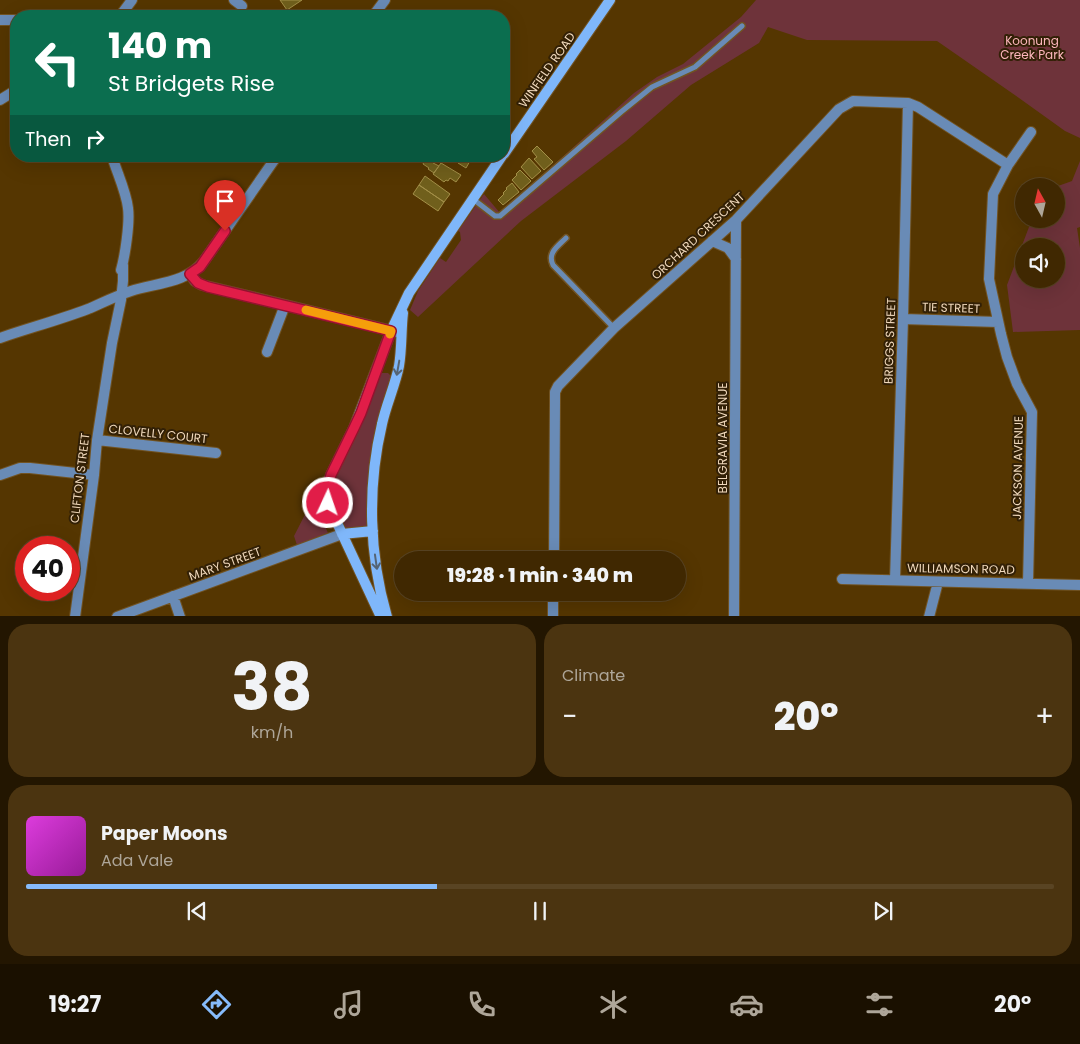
<!DOCTYPE html>
<html lang="en">
<head>
<meta charset="utf-8">
<style>
	:root { --surface:#402801; --page:#4b3410; --text:#f1f3f6; --muted:#aea699; --line:#594423; --accent:#86bbfb }
	body { margin:0; font-family:Poppins,sans-serif; background:var(--page); color:var(--text); height:100vh; display:flex; flex-direction:column; font-size:19px; white-space:nowrap }
	* { box-sizing:border-box; margin:0 }
	p { font-size:16px; color:var(--muted) }
	.icon { flex:none; width:28px; height:28px; fill:none; stroke:currentColor; stroke-width:2; stroke-linecap:round; stroke-linejoin:round }
	.map { position:relative; height:616px; overflow:hidden }
	.details { display:flex; flex-direction:column; gap:8px; padding:8px; background:#231601; flex:1 }
	.details>* { flex:none }
	.banner { position:absolute; left:10px; top:10px; width:500px; height:152px; border-radius:20px; box-shadow:0 5px 20px #0002,0 0 0 1px var(--line); background:#0b6e4f; color:#fff; overflow:hidden }
	.needle { width:32px; rotate:352deg }
	.tools { position:absolute; left:1015px; top:178px; display:grid; gap:10px }
	.tools a { display:grid; place-items:center; width:50px; height:50px; border-radius:50%; background:var(--surface); box-shadow:0 5px 20px #0002,0 0 0 1px var(--line); font-size:25px }
	.speed { position:absolute; left:15px; top:536px; display:flex; gap:10px; font-size:25px; font-weight:700; text-align:center }
	.speed>* { display:grid; place-content:center; width:65px; height:65px; border-radius:50%; background:var(--surface); box-shadow:0 5px 20px #0002,0 0 0 1px var(--line); line-height:1 }
	.speed .limit { border:8px solid #d22; background:#fff; color:#111 }
	.pin { position:absolute; display:grid; place-items:center; width:42px; height:42px; color:#fff; margin:-51px -21px; border-radius:50% 50% 50% 0; rotate:-45deg; box-shadow:0 0 5px #0007 }
	.pin .icon { rotate:45deg }
	.me { position:absolute; width:55px; margin:-28px; rotate:3deg; stroke-linejoin:round; filter:drop-shadow(0 0 4px #0008) }
	.turn { display:flex; align-items:center; gap:18px; height:105px; padding:0 15px; font-size:22px }
	.turn .icon { width:65px; height:65px; stroke-width:2.5 }
	.turn b { display:block; font-size:35px; line-height:42px }
	.then { display:flex; align-items:center; height:48px; padding:0 15px; background:#0003; gap:10px; font-size:19px }
	.big { font-size:38px; font-weight:800; line-height:1.1 }
	.details .card { flex:1; display:flex; flex-direction:column; justify-content:center; gap:8px; min-width:0; padding:0 18px; border-radius:20px; background:var(--page) }
	.details .dial { align-items:center; gap:0 }
	.dial b { font-size:65px; line-height:1 }
	.song { display:flex; align-items:center; gap:15px }
	.cover { width:60px; height:60px; border-radius:8px; background:linear-gradient(135deg,hsl(300 70% 55%),hsl(300 70% 35%)) }
	.played { height:5px; border-radius:2px; background:linear-gradient(90deg,var(--accent) 40%,var(--line) 40%) }
	.keys { display:flex; justify-content:space-around; direction:ltr }
	.heat { display:flex; justify-content:space-between; align-items:center; font-size:28px; direction:ltr }
	.details .tiles { flex:1; display:grid; gap:8px; grid-template-columns:1fr 1fr }
	.card:last-child { grid-column:span 2 }
	.trip { position:absolute; left:394px; top:551px; width:292px; height:50px; border-radius:25px; background:var(--surface); box-shadow:0 5px 20px #0002,0 0 0 1px var(--line); font-weight:800; line-height:50px; text-align:center }
	.menu { display:flex; height:80px; justify-content:space-around; align-items:center; background:#1a1000; color:var(--muted) }
	.menu .icon { width:35px; height:35px }
	.menu .current { color:var(--accent) }
	.menu b { font-size:22px; color:var(--text) }
	.map>svg:first-child { display:block }
</style>
</head>
<body>
<div class="map">
<svg width="1080" height="617" viewBox="0 0 1080 617">
	<rect width="100%" height="100%" fill="#553601"/>
	<path fill="#6e333a" fill-rule="evenodd" d="M756,0H1080V138L1065,131L1019,98L937,41L807,40L768,27L759,43L691,85L626,141L521,221L418,317L410,310L418,291L440,258L446,262L461,240L460,232L458,231L484,194L500,213L634,93L657,77L683,64L741,17Z
		M1080,161V227L1077,228L1080,248V330L1013,332L1007,285L1029,227L1035,219H1056V188L1058,186L1072,181ZM1056,246V279H1024V246Z
		M382,373H388L392,377L369,526L367,527L344,529L335,513L330,487L379,374Z
		M315,495L318,510L328,533L297,545L294,536Z"/>
	<path fill="#705f1c" stroke="#a38f48" d="M280,0H302L287,10Z
		M537,146L553,162L544,170L534,159L537,157L532,151Z
		M421,156H438L433,163L439,166L434,173L428,169L429,168L423,164L424,162L419,159Z
		M461,156H471L469,160L470,161L466,168L458,163L462,157Z
		M529,158L541,171L532,179L521,167Z
		M441,163L461,175L456,182L450,178L448,181L446,180L444,182L433,174Z
		M520,170L531,181L521,190L512,180L517,175L516,174Z
		M425,176L450,194L444,202L419,185Z
		M512,183L519,192L503,205L498,200L504,194L503,193L507,189L506,188Z
		M419,185L444,202L438,211L413,194Z"/>
	<g fill="none" stroke-linecap="round" stroke-linejoin="round">
		<defs>
			<path id="lane" d="M473,199L495,216H500L621,112L652,87L695,67L742,26
				M566,238C558,246 547,253 553,265L614,328"/>
			<path id="street" d="M234,0L242,6
				M120,16L132,0
				M373,16L385,0
				M0,20H16
				M0,100L16,90
				M112,156C117,173 126,191 128,208C130,223 125,256 121,270
				M712,241L728,248L736,259
				M190,274L195,281L202,285L397,332
				M903,319L998,322
				M0,338C29,328 59,320 88,309C102,303 116,296 131,291C156,283 187,283 204,261L277,156
				M267,352L285,305
				M97,440L216,453
				M0,475L20,468H30L94,475
				M554,560L555,400V392L558,386L614,328L736,220L839,109L853,101L908,103L918,107L1008,165
				M842,579L1080,585
				M895,580L903,319L908,103
				M1028,583L1032,412L1017,384L1007,357L1001,334L989,279L993,194L1008,165L1031,132
				M173,596L180,617
				M75,617L94,475L97,440L112,343L121,300L123,281V265
				M117,617L342,534
				M553,617V592
				M734,617L736,220
				M929,617L938,582"/>
			<path id="secondary" d="M504,154L610,0
				M342,534L373,531
				M381,617L331,510C327,498 326,488 331,475L354,428L391,331L409,293L502,156
				M387,617C369,555 367,487 382,424C386,405 395,386 399,366C402,348 401,330 403,313"/>
		</defs>
		<use href="#lane" stroke="#715323" stroke-width="8"/>
		<use href="#street" stroke="#715323" stroke-width="12"/>
		<use href="#secondary" stroke="#715323" stroke-width="12"/>
		<use href="#lane" stroke="#698bb6" stroke-width="5"/>
		<use href="#street" stroke="#698bb6" stroke-width="10"/>
		<use href="#secondary" stroke="#7fb7fa" stroke-width="10"/>
	</g>
	<defs><path id="oneway-shaft" d="M-6 0H5M1.5-3L5.5 0L1.5 3" fill="none" stroke-width="1.6" stroke-linecap="round" stroke-linejoin="round" transform="scale(1.25)"/></defs>
	<g stroke="#556474">
		<use href="#oneway-shaft" transform="translate(398 368) rotate(100)"/>
		<use href="#oneway-shaft" transform="translate(376 562) rotate(82)"/>
	</g>
	<g fill="none" stroke-linecap="round" stroke-linejoin="round">
		<defs>
			<path id="route" d="M225,231L200,267L190,274L198,283L208,287L391,331L361,413L354,428L331,475L327,489L328,503"/>
		</defs>
		<use href="#route" stroke="#92132f" stroke-width="12"/>
		<use href="#route" stroke="#e11d48" stroke-width="9"/>
		<path stroke="#f59e0b" stroke-width="9" d="M306,310L391,331L390,334"/>
	</g>
	<g text-anchor="middle" stroke-width="4" stroke-linejoin="round" paint-order="stroke">
		<g font-size="12" fill="#fdb6bc" stroke="#322006">
			<text x="1032" y="45">Koonung<tspan x="1032" dy="14">Creek Park</tspan></text>
		</g>
		<g font-size="12" fill="#f1d9bc" stroke="#322006">
			<text transform="translate(547 70) rotate(-55)" y="4">WINFIELD ROAD</text>
			<text transform="translate(698 236) rotate(-43)" y="4">ORCHARD CRESCENT</text>
			<text transform="translate(951 308) rotate(2)" y="4">TIE STREET</text>
			<text transform="translate(890 341) rotate(-88)" y="4">BRIGGS STREET</text>
			<text transform="translate(158 434) rotate(6)" y="4">CLOVELLY COURT</text>
			<text transform="translate(723 438) rotate(-90)" y="4">BELGRAVIA AVENUE</text>
			<text transform="translate(1018 468) rotate(-89)" y="4">JACKSON AVENUE</text>
			<text transform="translate(80 478) rotate(-83)" y="4">CLIFTON STREET</text>
			<text transform="translate(225 564) rotate(-20)" y="4">MARY STREET</text>
			<text transform="translate(961 569) rotate(1)" y="4">WILLIAMSON ROAD</text>
		</g>
	</g>
</svg>
<div class="tools">
<a><svg class="needle" viewBox="-14 -14 28 28"><path d="M0-13l5 13h-10z" fill="#e53935"/><path d="M0 13l5-13h-10z" fill="#aea699"/></svg></a>
<a><svg class="icon" aria-label="sound" viewBox="0 0 24 24"><path d="M4 9h4l5-4v14l-5-4H4zM17 9q2 3 0 6"/></svg></a>
</div>
<div class="speed"><div class="limit">40</div></div>
<div class="pin" style="left:225px;top:231px;background:#d93025"><svg class="icon" aria-label="arrive" viewBox="0 0 24 24"><path d="M6 21V4h12l-3 4 3 4H6"/></svg></div>
<svg class="me" style="left:328px;top:503px" viewBox="-20 -20 40 40"><circle r="17" fill="#e11d48" stroke="#fff" stroke-width="3"/><path d="M0-11L8 9 0 5-8 9z" fill="#fff"/></svg>
<div class="trip">19:28 · 1 min · 340 m</div>
<div class="banner">
<div class="turn"><svg class="icon" aria-label="left" viewBox="0 0 24 24"><path d="M17 20v-9H6M10 6l-5 5 5 5"/></svg><div><b>140 m</b>St Bridgets Rise</div></div>
<div class="then">Then<svg class="icon" aria-label="right" viewBox="0 0 24 24"><path d="M7 20v-9h11M14 6l5 5-5 5"/></svg></div>
</div>
</div>
<section class="details">
<div class="tiles">
<div class="card dial"><b>38</b><p>km/h</p></div>
<div class="card"><p>Climate</p>
<div class="heat"><a>−</a><b class="big">20°</b><a>+</a></div>
</div>
<div class="card">
<div class="song"><i class="cover"></i><div><b>Paper Moons</b><p>Ada Vale</p></div></div>
<div class="played"></div>
<div class="keys"><svg class="icon" aria-label="previous" viewBox="0 0 24 24"><path d="M18 5L8 12l10 7zM5 5v14"/></svg><svg class="icon" aria-label="pause" viewBox="0 0 24 24"><path d="M8 5v14M16 5v14"/></svg><svg class="icon" aria-label="next" viewBox="0 0 24 24"><path d="M6 5l10 7-10 7zM19 5v14"/></svg></div>
</div>
</div>
</section>
<nav class="menu">
<b>19:27</b>
<svg class="icon current" aria-label="directions" viewBox="0 0 24 24"><path d="M12 3l9 9-9 9-9-9zM9 14v-3h6M13 9l2 2-2 2"/></svg>
<svg class="icon" aria-label="music" viewBox="0 0 24 24"><path d="M9 18V5l10-2v13"/><circle cx="6" cy="18" r="3"/><circle cx="16" cy="16" r="3"/></svg>
<svg class="icon" aria-label="phone" viewBox="0 0 24 24"><path d="M5 4h4l2 5-3 2q2 4 5 5l2-3 5 2v4C11 20 4 13 5 4z"/></svg>
<svg class="icon" aria-label="climate" viewBox="0 0 24 24"><path d="M12 3v18M4 7l16 10M4 17L20 7"/></svg>
<svg class="icon" aria-label="car" viewBox="0 0 24 24"><path d="M5 17H2v-5l4-1 3-4h7l3 4 3 1v5h-3M9 17h6M6 11h13"/><circle cx="7" cy="17" r="2"/><circle cx="17" cy="17" r="2"/></svg>
<svg class="icon" aria-label="filters" viewBox="0 0 24 24"><path d="M4 7h16M4 17h16"/><circle cx="9" cy="7" r="2"/><circle cx="15" cy="17" r="2"/></svg>
<b>20°</b>
</nav>
</body>
</html>
